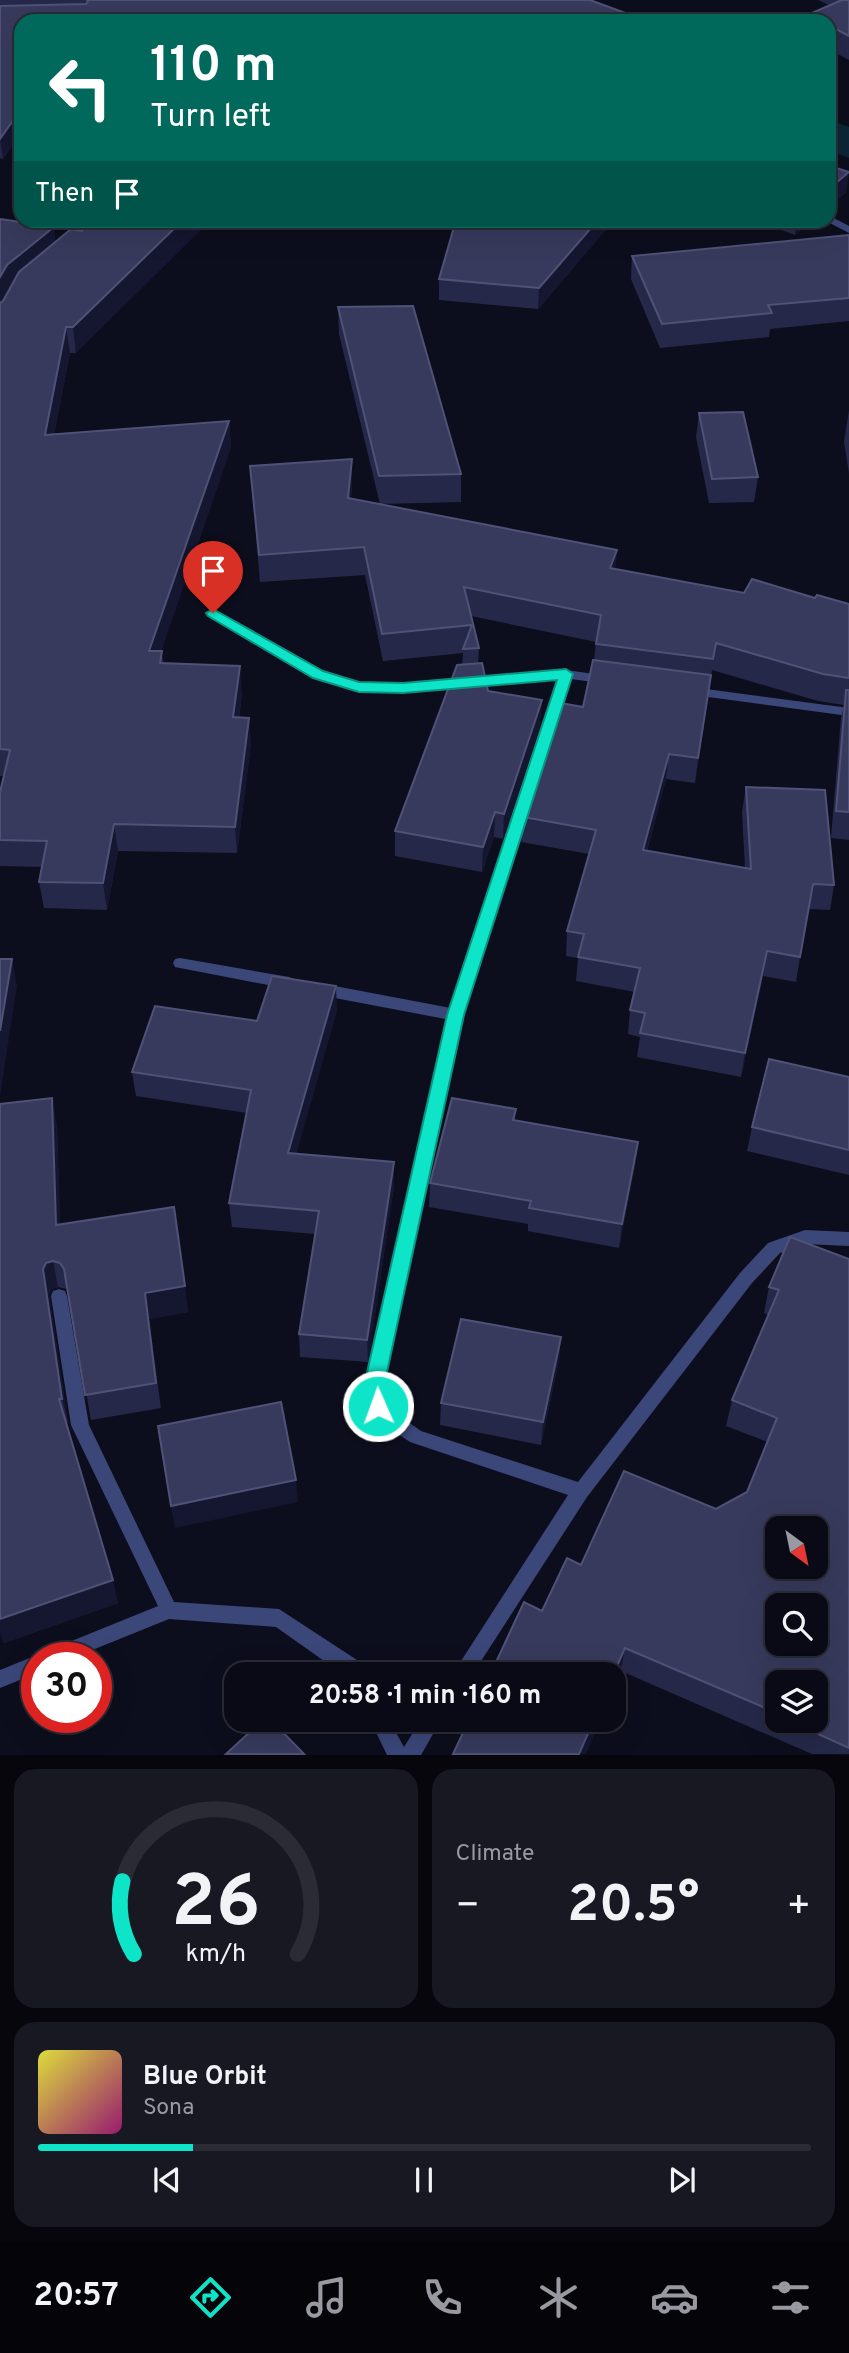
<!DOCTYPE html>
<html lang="en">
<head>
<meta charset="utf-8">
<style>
	:root { --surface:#0a0a16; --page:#181823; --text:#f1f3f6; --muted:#999aa1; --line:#2a2b35; --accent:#0ee5c8 }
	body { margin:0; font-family:Overpass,sans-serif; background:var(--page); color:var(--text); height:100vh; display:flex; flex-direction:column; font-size:26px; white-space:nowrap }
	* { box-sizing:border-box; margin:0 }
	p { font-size:23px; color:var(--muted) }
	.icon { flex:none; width:38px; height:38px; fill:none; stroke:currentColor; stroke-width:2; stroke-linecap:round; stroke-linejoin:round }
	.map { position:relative; height:1755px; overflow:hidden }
	.sheet { display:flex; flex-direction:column; gap:14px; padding:14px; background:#06060c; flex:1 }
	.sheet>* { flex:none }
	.guide { position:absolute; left:14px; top:14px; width:822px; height:214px; border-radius:21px; box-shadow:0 7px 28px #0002,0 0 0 2px var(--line); background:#00695c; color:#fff; overflow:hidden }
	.needle { width:46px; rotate:147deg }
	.tools { position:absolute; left:765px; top:1516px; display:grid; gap:14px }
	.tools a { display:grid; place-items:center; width:63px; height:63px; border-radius:14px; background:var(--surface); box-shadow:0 7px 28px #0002,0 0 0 2px var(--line); font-size:35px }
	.speed { position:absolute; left:21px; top:1642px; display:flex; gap:14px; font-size:35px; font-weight:700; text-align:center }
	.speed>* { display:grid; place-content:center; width:91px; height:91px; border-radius:50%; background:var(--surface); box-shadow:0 7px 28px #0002,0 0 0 2px var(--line); line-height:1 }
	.speed .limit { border:10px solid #d22; background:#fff; color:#111 }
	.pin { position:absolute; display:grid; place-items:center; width:60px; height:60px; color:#fff; margin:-72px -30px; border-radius:50% 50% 50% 0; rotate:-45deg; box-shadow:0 0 7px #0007 }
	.pin .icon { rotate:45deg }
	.me { position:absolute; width:77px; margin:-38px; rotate:358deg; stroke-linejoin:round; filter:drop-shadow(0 0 5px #0008) }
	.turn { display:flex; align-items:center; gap:24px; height:147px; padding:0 21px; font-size:32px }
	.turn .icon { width:91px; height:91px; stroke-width:2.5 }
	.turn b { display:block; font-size:49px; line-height:60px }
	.then { display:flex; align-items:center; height:66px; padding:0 21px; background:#0003; gap:14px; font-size:26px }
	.big { font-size:52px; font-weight:700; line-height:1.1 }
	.sheet .tile { flex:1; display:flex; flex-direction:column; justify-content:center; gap:10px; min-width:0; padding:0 24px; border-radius:21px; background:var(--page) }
	.sheet .dial { align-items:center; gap:0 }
	.dial svg { height:182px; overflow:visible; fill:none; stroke:var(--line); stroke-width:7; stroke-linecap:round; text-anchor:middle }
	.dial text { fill:var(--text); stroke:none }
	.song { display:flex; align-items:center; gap:21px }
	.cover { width:84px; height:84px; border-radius:10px; background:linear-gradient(135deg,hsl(60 70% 55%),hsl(320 70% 35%)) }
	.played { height:7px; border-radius:4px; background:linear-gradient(90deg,var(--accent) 20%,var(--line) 20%) }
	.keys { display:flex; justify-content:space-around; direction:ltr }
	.heat { display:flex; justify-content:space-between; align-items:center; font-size:38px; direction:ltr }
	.sheet .tiles { flex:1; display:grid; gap:14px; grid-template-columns:1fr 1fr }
	.tile:last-child { grid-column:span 2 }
	.trip { position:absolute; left:224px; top:1662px; width:402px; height:70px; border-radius:21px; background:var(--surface); box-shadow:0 7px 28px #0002,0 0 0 2px var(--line); font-weight:700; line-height:70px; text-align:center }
	.tabs { display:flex; height:112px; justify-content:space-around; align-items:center; background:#040409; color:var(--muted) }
	.tabs .icon { width:49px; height:49px }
	.tabs .selected { color:var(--accent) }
	.tabs b { font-size:32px; color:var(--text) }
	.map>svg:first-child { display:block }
</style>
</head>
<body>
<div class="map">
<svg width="849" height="1755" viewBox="0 0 849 1755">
	<rect width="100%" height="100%" fill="#0d0e1d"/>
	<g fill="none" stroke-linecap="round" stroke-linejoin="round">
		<path fill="#0b2637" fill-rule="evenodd" d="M830,120L849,127V158L830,151Z"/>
		<path fill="#3b4779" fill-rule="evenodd" d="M180,958L289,977L294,979L296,983L294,987L289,989L180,968L175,967L173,963L175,959Z
			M319,983L456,1009L461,1011L463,1015L461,1019L456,1021L319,995L314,993L312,989L314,985Z"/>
		<path fill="#3b4779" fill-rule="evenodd" d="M830,216L849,226V233L826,221L830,220Z
			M213,609L323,671L360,683L403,684L566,670L608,676L614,680L608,684L571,679L463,1015L382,1386L387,1402L394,1412L421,1431L578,1482L740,1273L768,1243L805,1230L849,1232V1246L805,1244L780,1253L752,1283L587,1497L472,1675H452L568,1495L410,1442L382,1423L371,1404L366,1386L449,1015L558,679L403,692L359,691L313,677L209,616L207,613Z
			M691,687L849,708V716L686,694L685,691Z
			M59,1289L65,1291L67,1296L89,1425L174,1602L279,1609L357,1660L363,1675H344L276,1627L169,1619L75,1657H45L47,1651L158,1606L71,1425L51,1296L53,1291Z
			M37,1655L43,1657H37V1673L0,1688V1670Z
			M370,1720H389L404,1747L421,1720H441L421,1755H387Z"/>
	</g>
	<path fill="#262849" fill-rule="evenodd" d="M0,0H590L21,21V133L3,159L0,158Z
		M818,0H849V60L830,50V21H807V15L829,5Z
		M0,219L56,242L71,229L76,353H70L54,435L229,421L231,447L161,651L164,664L242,692L239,718L251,744L237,853L118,851L107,910L44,908L39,882L42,867L0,866V792L4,776H0Z
		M386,220H614L538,309L439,300V279L455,224Z
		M755,220H812L795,235Z
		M849,235V321L770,329L769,337L660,348L631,279L632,256Z
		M338,307L461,474V502L380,504L339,334Z
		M849,410V473L844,442Z
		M699,413L758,477L754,502L709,503L696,437Z
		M250,466L352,486L351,499L616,569L744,593L815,598L849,604V840L831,838L841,718L844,705L818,701L712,670L695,783L666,779L647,851L745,868L742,812L746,787L834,885L830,910L808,909L796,982L763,976L741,1077L637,1057L640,1037L628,1034L630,1010L635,992L576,981L578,958L566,956L567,931L589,854L521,842L523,817L583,707L594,660L596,642L471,616L479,648L478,664L488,691L540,725L503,839L494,837L482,872L395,856V831L462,665L463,653L383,661L365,575L260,582Z
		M337,1010L296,1154L394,1186L368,1362L300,1357L299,1334L315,1234L232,1227L229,1203L247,1113L136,1096L132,1072L257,1021Z
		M849,1077V1175L747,1151L752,1127Z
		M0,1104L57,1125L60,1225L174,1207L188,1312L149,1319L161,1408L91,1420L68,1292L66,1289L58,1287L52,1289L49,1295L68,1423L66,1424L118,1603L4,1643L0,1631Z
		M516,1109L515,1120L638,1142L635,1166L619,1248L528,1231V1224L429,1207L430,1183Z
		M849,1259V1754H812L621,1671L542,1611L581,1565L716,1509L747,1492L768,1442L726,1426L732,1400L768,1315L764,1313L769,1287ZM777,1682L816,1720H777Z
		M561,1337L559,1360L541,1445L440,1425L441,1403Z"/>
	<path fill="#151630" d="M19,112L21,133L3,159L0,139Z
		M849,172L846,193L830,206V188Z
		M183,220H211L76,353L73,327Z
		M598,220H614L538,309L539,288Z
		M797,220H812L795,235Z
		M54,227L57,252L0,310V277L7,265Z
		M66,327L70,353L49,461L45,435Z
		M229,421L231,447L152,677L149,651Z
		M352,459V486L349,526L348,498Z
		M617,550L615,577L610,568Z
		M240,666L242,692L235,744L233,717Z
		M711,675L708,700L695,783L698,758Z
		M542,700L540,725L503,839L504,814Z
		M249,718L251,744L237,853L235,827Z
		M669,754L666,779L640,875L643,850Z
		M495,812L494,837L482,872L483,847Z
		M114,824L118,851L107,910L103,883Z
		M767,951L763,976L741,1077L745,1053Z
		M12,959L17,986L0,1096V1031Z
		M336,986L337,1010L290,1177L288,1153Z
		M52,1098L57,1125L61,1252L56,1225Z
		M638,1142L635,1166L619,1248L622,1224Z
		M394,1162V1186L368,1362L367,1340Z
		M53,1261L58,1287L52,1289L49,1295L68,1423L62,1399L43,1269L46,1263Z
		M185,1286L188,1312L149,1319L161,1408L145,1293Z
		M561,1337L559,1360L541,1445L543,1422Z
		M296,1480L298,1502L175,1528L171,1506Z
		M113,1580L118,1603L4,1643L0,1631V1619Z
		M625,1648L621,1671L614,1688V1675H613Z
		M594,1720H601L586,1754H579Z"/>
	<path fill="#383a5d" stroke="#4f5276" stroke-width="2" fill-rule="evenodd" d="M87,0H590L647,21H21V112H19L0,139V6L86,4L88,1Z
		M842,0H849V36L830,26V21H819L807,15Z
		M830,166L849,172L830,188Z
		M0,219L54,227L7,265L0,277Z
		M92,220H183L73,327H66L45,435L229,421L149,651H162L160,663L240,666L233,717L249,718L235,827L114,824L103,883L39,882L47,841L0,840V792L10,750L0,749V303L3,301L19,272L71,229L82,231Z
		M456,220H598L539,288L439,279Z
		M849,235V298L768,305L772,313L662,324L632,256Z
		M413,306L461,474L379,476L338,307Z
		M743,412L758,477L712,479L699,413Z
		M352,459L348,498L617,550L610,568L744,593L752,579L815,598L817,595L849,604V678L823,674L716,643L713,659L596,644L601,615L464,587L479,648L463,649L472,625L382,634L364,547L259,555L250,466Z
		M593,660L711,675L698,758L669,754L643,850L751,869L746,787L825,790L834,885L813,884L800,957L767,951L745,1053L640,1033L645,1013L630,1010L640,968L578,957L584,934L567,931L596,830L523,817L560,703L583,707Z
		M482,663L488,691L542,700L504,814L495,812L483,847L395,831L457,665Z
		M846,690H849V812L836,811Z
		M0,959H12L0,1031Z
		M272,976L336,986L288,1153L394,1162L367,1340L299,1334L319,1211L229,1203L251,1090L132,1072L155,1006L257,1021Z
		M769,1059L849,1077V1150L752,1127Z
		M52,1098L56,1225L174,1207L185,1286L145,1293L156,1383L85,1395L64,1269L60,1263L53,1261L46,1263L43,1269L62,1399H59L113,1580L0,1619V1104Z
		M452,1098L516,1109L513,1120L638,1142L622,1224L529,1208L531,1201L430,1183Z
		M790,1237L849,1259V1748L818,1734L819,1732L793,1720H816V1682H777V1713L625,1648L613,1675H490L524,1602L542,1611L567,1558L581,1565L624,1471L716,1509L747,1492L777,1418L732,1400L779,1290L769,1287ZM777,1528H816V1566H777ZM777,1605H816V1643H777Z
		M461,1319L561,1337L543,1422L441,1403Z
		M281,1402L296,1480L171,1506L158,1426Z
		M263,1720H271L304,1754H226Z
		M469,1720H594L579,1754H453Z"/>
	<path fill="#0ee5c8" stroke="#099582" stroke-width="2" d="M213,609L323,671L359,682L403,683L566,669L573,674L464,1015L384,1386L388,1406L385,1413L378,1415L371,1413L364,1386L447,1015L557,680L403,693L359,692L313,678L208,616L206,613Z"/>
</svg>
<div class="tools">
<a><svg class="needle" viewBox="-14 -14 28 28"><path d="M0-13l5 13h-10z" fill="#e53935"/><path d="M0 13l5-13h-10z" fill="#999aa1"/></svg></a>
<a><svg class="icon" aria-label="search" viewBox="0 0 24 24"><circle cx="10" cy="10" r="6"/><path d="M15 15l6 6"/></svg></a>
<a><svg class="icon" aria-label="layers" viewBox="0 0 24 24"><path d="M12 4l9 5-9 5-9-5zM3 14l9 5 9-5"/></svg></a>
</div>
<div class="speed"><div class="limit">30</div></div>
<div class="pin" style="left:213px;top:613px;background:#d93025"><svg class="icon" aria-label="arrive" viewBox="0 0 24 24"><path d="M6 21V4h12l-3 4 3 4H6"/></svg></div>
<svg class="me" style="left:378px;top:1406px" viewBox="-20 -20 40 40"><circle r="17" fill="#0ee5c8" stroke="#fff" stroke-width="3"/><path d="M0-11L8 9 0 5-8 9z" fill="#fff"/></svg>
<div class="trip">20:58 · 1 min · 160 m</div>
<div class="guide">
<div class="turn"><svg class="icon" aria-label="left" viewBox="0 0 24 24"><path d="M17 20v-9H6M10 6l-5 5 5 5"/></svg><div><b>110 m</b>Turn left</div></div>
<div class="then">Then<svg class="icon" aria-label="arrive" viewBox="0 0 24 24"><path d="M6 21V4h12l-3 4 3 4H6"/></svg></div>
</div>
</div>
<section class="sheet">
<div class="tiles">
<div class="tile dial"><svg viewBox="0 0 100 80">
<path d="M14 69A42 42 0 1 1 86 69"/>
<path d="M14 69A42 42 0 0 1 9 37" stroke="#0ee5c8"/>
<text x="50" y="56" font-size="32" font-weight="700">26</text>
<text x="50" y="72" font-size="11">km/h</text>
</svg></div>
<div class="tile"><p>Climate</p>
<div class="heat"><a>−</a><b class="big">20.5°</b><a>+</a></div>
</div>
<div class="tile">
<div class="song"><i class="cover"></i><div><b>Blue Orbit</b><p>Sona</p></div></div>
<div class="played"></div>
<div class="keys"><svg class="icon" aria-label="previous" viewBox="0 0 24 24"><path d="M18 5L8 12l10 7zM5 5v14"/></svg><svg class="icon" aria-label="pause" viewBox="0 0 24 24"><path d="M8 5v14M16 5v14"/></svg><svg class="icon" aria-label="next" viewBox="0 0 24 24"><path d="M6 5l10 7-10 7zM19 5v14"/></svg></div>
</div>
</div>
</section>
<nav class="tabs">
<b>20:57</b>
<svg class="icon selected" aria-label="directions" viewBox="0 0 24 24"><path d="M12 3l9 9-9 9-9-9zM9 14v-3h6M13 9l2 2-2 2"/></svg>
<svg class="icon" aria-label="music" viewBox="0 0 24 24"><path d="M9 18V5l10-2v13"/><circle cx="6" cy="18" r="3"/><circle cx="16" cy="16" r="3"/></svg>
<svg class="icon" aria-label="phone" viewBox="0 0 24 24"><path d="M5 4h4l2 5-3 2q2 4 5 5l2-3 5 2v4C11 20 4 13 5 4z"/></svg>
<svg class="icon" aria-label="climate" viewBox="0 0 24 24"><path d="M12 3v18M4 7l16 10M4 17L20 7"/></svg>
<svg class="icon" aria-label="car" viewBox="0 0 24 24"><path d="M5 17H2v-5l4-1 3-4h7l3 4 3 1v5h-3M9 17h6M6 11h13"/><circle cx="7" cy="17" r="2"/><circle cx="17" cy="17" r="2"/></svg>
<svg class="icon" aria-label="filters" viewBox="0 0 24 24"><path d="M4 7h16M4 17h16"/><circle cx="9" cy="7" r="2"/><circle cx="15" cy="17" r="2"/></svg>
</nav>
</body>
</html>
